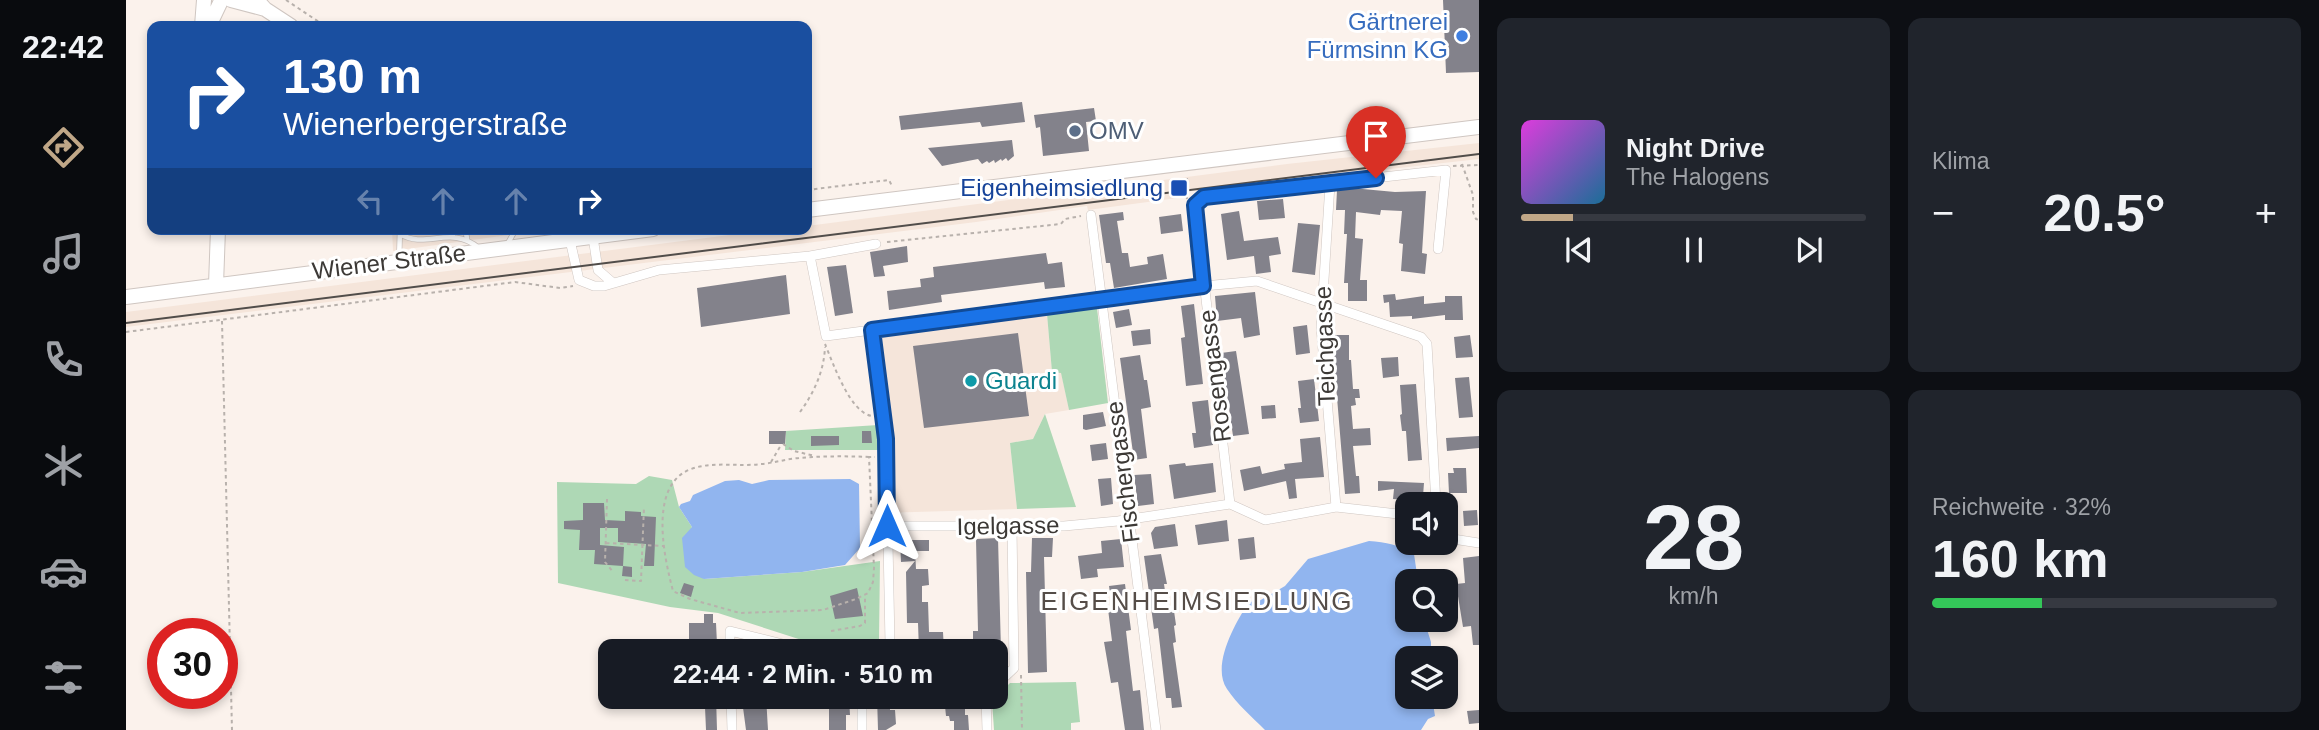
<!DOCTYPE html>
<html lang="de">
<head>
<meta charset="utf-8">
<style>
	:root { --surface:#171b24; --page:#20242c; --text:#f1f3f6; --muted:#9ea1a6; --line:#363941; --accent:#c0a787 }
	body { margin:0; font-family:Arial,sans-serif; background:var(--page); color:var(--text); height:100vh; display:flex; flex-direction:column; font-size:26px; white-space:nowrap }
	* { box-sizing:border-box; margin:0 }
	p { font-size:23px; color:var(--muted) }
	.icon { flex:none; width:38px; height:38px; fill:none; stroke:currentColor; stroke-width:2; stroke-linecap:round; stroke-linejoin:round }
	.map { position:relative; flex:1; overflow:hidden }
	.sheet { display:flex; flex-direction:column; gap:18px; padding:18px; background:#0d0f14; width:840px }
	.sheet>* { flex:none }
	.guide { position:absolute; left:21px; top:21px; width:665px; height:214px; border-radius:14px; box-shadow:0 4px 10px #0003; background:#1a4fa0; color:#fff; overflow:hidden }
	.controls { position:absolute; left:1269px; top:492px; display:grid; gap:14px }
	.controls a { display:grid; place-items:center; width:63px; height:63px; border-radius:14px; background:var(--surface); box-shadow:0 4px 10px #0003; font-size:35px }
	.speed { position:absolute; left:21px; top:618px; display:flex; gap:14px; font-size:35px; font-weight:700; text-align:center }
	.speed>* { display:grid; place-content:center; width:91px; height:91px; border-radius:50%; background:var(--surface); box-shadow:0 4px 10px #0003; line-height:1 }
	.speed .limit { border:10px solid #d22; background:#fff; color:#111 }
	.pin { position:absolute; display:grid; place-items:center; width:60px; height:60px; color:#fff; margin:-72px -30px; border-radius:50% 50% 50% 0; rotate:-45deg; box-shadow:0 0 7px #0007 }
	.pin .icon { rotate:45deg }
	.me { position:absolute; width:77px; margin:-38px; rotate:0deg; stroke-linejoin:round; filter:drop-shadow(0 0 5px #0008) }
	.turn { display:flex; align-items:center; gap:24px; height:147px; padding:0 21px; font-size:32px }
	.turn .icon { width:91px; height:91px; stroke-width:2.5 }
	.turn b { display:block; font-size:49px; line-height:60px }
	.lanes { display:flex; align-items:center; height:66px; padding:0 21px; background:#0003; justify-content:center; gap:35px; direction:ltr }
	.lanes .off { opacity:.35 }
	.big { font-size:52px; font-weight:600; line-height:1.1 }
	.sheet .widget { flex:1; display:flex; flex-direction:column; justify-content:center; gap:10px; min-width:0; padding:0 24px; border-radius:14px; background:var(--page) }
	.sheet .dial { align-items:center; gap:0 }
	.dial b { font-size:91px; line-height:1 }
	.song { display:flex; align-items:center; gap:21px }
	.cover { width:84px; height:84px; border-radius:10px; background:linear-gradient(135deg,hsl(300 70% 55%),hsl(200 70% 35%)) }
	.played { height:7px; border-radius:4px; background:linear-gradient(90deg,var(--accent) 15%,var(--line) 15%) }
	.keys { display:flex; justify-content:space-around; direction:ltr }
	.heat { display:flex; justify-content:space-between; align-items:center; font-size:38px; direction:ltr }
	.charge { height:10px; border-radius:5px; background:linear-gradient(90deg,#34c759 32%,var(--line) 0) }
	.sheet .tiles { flex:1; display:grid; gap:18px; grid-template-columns:repeat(2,1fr) }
	.trip { position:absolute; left:472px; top:639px; width:410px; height:70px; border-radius:14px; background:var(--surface); box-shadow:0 4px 10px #0003; font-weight:600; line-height:70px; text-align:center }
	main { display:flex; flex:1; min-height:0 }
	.tabs { display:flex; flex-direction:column; width:126px; justify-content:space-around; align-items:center; background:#090b0e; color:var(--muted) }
	.tabs .icon { width:49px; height:49px }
	.tabs .on { color:var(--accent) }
	.tabs b { font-size:32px; color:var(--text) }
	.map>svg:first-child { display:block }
</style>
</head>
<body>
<main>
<nav class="tabs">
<b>22:42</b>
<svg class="icon on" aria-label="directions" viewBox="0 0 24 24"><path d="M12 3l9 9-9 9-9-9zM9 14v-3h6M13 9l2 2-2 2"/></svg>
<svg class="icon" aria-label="music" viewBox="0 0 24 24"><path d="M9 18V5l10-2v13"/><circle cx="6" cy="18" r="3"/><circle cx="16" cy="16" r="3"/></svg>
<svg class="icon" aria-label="phone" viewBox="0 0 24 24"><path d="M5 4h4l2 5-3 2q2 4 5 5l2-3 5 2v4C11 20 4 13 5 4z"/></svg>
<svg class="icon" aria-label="climate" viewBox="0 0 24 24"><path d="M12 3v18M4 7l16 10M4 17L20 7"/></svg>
<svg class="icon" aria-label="car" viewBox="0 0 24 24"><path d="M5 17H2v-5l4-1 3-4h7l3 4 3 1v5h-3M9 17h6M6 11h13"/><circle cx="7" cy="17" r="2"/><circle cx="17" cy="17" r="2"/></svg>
<svg class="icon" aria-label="filters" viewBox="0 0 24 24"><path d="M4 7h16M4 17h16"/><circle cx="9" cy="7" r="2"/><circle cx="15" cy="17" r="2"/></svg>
</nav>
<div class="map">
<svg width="1353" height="730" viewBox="0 0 1353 730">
	<rect width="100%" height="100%" fill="#fbf2ec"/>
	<path fill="#f5e5da" d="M1353,143V159L1059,192V197L962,210L961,206L850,222L0,327V312L627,232L681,229V226L1161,164Z
		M266,229H426L267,251Z
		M921,314L926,372H935L943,410L919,414L907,439L884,443L891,509L755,513L752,425L741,336Z"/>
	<path fill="#aed8b5" d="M971,308L982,403L943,410L935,373L926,372L921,314Z
		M919,414L950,507L891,509L884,443L907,439Z
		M752,425L753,450H659L660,431Z
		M523,476L546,480L553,507L566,527L564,531L578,579L676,572L754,561L753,641L735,651H710L592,613L544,607L432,583L431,482L510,484Z
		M950,682L954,722L945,723V730H868L866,701L884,683Z"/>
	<path fill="#91b5ef" d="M724,479L733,484L734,548L719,565L676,572L578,579L568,575L559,567L556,538L566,527L553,507L555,504L564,501L567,495L599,481L613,480L626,484L643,480Z
		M1243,541C1260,542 1273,545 1288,554L1292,581H1281V620H1298L1305,642V658H1281V696L1306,697L1309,716L1302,719L1295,730H1139C1126,717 1111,704 1101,689C1085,666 1109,623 1123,602L1133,601L1159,586L1182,559Z"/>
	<path fill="#83828b" d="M1317,0H1353V72L1320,73Z
		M896,102L899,122L856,127L854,122L775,130L773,116Z
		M968,108L970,121L960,122L963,151L917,156L914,127L910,128L908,115Z
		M886,140L888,156L882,161L880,158L876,161L875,159L869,163L868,160L863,163L861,161L856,164L852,159L816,166L802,148Z
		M1226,188L1269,192L1300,191L1296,253L1301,254L1299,274L1275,271L1277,244L1273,243L1276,211L1255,210L1254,215L1230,212L1229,238L1237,239L1234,280H1241V301H1222V283H1218L1221,234H1218L1219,210H1210L1211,190Z
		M1157,199L1159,218L1133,220L1131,201Z
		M1113,211L1118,241L1152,237L1155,254L1143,256L1145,272L1130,274L1128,256L1101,260L1095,214Z
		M997,212L998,220L991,221L996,253H1002L1004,267L1022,264L1021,257L1037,254L1041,279L988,288L984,263H980L973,215Z
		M1055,214L1057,231L1035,234L1033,217Z
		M1172,223L1194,225L1189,275L1166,272Z
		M781,246L782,262L757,266L759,276L748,277L744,252Z
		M920,253L922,264L936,262L939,287L919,289L918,282L815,295L816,302L763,310L761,291L795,287L794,279L808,277L807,267Z
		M720,265L727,313L709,316L701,267Z
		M660,275L664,314L575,327L571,288Z
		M1129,292L1134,335L1118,338L1115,318L1091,321L1089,296Z
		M1269,294L1270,300L1298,296V304L1319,302V296H1336L1337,320H1319V315L1286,319V316L1264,317L1263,302L1258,303L1257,295Z
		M1068,304L1077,384L1060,386L1055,338L1059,337L1055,306Z
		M1003,309L1006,325L990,328L987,312Z
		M1181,325L1184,353L1170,355L1167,327Z
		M1024,329L1025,344L1007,346L1005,331Z
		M892,333L903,416L798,428L787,346Z
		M1209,335H1223V360H1225L1227,389H1233L1234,398H1229L1230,405L1225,406L1227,429L1244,428L1245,445L1227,446L1230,476H1233L1234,493L1219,494L1208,361Z
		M1344,335L1347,357L1330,358L1328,337Z
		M1110,351L1123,434L1107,436L1095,353Z
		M1014,355L1018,380H1021L1025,407L1015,409L1021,458L1008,460L994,358Z
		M1272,357L1273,376L1257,378L1255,358Z
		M1343,377L1347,417L1333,418L1329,378Z
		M1188,379L1193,421L1174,423L1172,408H1175L1172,381Z
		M1290,384L1296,460L1282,461L1280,431H1276L1274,415L1276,414L1274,385Z
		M1082,400L1087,445L1068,448L1066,433H1070L1066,402Z
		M1149,405L1150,418L1136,419L1135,406Z
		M977,412L980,426L960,430L957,429V415Z
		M643,431H660L659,444H643Z
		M736,431H745L746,443H736Z
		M685,436H713V445L685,446Z
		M1353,436V448L1321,451L1320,438Z
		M1194,437L1198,477L1169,479L1171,498L1163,499L1160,481L1118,491L1114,470L1134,466L1136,474L1159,469L1158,464L1176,462L1174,439Z
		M980,443L982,459L966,461L964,445Z
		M1059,463L1060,466L1087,463L1090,492L1048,499L1043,465Z
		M1327,468H1340L1341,493H1323L1322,473H1328Z
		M1025,474L1028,504L1012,506L1008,475Z
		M985,478L987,504L975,506L972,479Z
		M1252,481L1298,483L1297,496L1284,497V500L1267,499L1268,489L1252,491Z
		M457,503H478L479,520L499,521V511L515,512V516L530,517L528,566H518L520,544L492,542V528H474V545L498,547L497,566L468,564L469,550H453L454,530L438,529V521L457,520Z
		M1351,510L1352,525L1338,526L1337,511Z
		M1101,520L1103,541L1072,545L1069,525Z
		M1049,524L1052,546L1028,549L1025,533L1029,527Z
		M1128,537L1130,558L1114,560L1112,539Z
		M872,538L875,651H858V641H847V631H852L850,539Z
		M906,538H927L926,557H918L921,672L902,673L900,572H905Z
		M995,539L998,567L971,569L972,577L955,579L952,556L976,553L975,541Z
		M774,540H803V551H789L790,569H802L803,585L796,586V602H802L803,632H817L818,651H793L792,623H781L780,572L789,561L775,562Z
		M1035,554L1041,584H1038L1042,612L1048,611L1050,625L1048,626L1050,642L1047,643L1056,707L1046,708L1045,698H1040L1032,628L1028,629L1018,556Z
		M1353,556V645H1347L1345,626L1337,627L1330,584L1339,583L1337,558Z
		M497,566L506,567V577L496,576Z
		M558,583L568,586L565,597L554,593Z
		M999,584L1005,630L1000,631L1003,657L1007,691L1014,690L1018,730H999L992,682L985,683L978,642L986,641L982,609L986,608L983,586Z
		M731,588L737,616L709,619L704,596Z
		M578,614H587V623H590L591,644H573V639H563V623H578Z
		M575,696H590L591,730H580L579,707L576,708Z
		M620,696H640L642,730H620L616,700Z
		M705,696H723L724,715H720V730H703V700Z
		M751,696H764V710H769L770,724L760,730H752Z
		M811,696H839V715H842L843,730H828V721H824L823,716H820L819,706L809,704Z
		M1353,710V723L1343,724L1341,711Z"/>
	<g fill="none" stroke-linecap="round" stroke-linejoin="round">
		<defs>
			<path id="lane" d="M339,229L341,238
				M274,234C300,250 324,224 353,248
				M326,237L329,229
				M382,243L390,229
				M273,261L274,229"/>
			<path id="street" d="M1204,184L1195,327L1210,507
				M965,215L1030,730
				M467,237L472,270L487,283
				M444,240L453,280L468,286H478L533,270L684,256L750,244
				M684,256L700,336L1078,286L1131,281L1295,337L1301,344L1310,504
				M746,329L760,439L764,644L759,651
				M1104,504L1069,205L1078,197L1320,170L1312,249
				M761,526H938L992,521L1104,504L1139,520L1210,507L1281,515
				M1320,533L1327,539L1353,543
				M604,651V631L685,651
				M870,685L888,668L886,527
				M605,696L606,730
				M736,696V730
				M860,696L861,730"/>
			<path id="primary" d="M105,0L139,9
				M131,0L139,9L165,26
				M76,26L78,0
				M83,26L94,3
				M681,210L1353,127
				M90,285L92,229
				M0,297L527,229"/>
		</defs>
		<use href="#lane" stroke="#cfc6c1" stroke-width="6"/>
		<use href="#street" stroke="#cfc6c1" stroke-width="10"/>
		<use href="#primary" stroke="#cfc6c1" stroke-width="16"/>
		<path stroke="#b8b1ac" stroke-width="2" stroke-dasharray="3.5 3.5" stroke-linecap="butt" d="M160,0L199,26
			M1336,164L1347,195V212L1350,219L1353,220
			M1327,166L1353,165
			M681,190L763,180L766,186
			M1061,199L1058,179H1062
			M761,242L935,224L939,219L955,216
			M96,321L106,730
			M0,332L389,282L434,288L447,286
			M699,344C707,363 724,413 746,416
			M674,412C688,393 698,371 699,347
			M657,444L668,451L689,456
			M743,457C720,456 696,456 673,458C660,459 648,463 635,464C613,467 587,461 565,469C522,485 538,557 547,591L564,599L614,613L697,610L730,599L742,593L747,582L748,568L743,457H749
			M645,462L655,445
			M481,499L479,562L487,572
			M480,543L537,546
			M499,580L515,581L518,507
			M705,631L734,626L739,623V595
			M895,675L896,730"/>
		<use href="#lane" stroke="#fff" stroke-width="4.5"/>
		<use href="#street" stroke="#fff" stroke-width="9"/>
		<use href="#primary" stroke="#fff" stroke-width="14"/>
		<path stroke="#514d4a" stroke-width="2" d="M0,323L1353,154"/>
	</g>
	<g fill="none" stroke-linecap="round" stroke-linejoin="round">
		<defs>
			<path id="route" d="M761,526L760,439L746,330L1077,286L1069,205L1078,197L1250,178"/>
		</defs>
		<use href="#route" stroke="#114b97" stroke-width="18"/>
		<use href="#route" stroke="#1a73e8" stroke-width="12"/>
	</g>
	<circle fill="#3f7fe0" stroke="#fff" stroke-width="2.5" cx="1336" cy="36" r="7"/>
	<circle fill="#5c6f8a" stroke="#fff" stroke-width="2.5" cx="949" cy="131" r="7"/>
	<rect fill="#1a4fb4" stroke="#fff" stroke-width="2.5" x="1044" y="179" width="18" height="18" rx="3.5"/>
	<circle fill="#0f9aa8" stroke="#fff" stroke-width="2.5" cx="845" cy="381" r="7"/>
	<g text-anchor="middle" stroke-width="6" stroke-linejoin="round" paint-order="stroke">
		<g font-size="24" fill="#366cbe" stroke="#fff" text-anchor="end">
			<text x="1322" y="30">Gärtnerei<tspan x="1322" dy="28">Fürmsinn KG</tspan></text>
		</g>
		<g font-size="24" fill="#4e5e75" stroke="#fff" text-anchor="start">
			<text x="963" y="139">OMV</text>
		</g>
		<g font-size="24" fill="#164399" stroke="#fff" text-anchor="end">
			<text x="1037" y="196">Eigenheimsiedlung</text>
		</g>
		<g font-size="24" fill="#3c3936" stroke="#fff">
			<text transform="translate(263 262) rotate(-7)" y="8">Wiener Straße</text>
			<text transform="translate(1199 346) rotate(-92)" y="8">Teichgasse</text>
			<text transform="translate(1089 376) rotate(-97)" y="8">Rosengasse</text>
			<text transform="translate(997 472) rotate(-97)" y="8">Fischergasse</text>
			<text transform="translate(882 526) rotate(-1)" y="8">Igelgasse</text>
		</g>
		<g font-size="24" fill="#0d838f" stroke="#fff" text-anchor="start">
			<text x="859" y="389">Guardi</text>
		</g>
		<g font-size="26" letter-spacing="2" fill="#554d48" stroke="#fff">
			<text x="1071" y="610">EIGENHEIMSIEDLUNG</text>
		</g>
	</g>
</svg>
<div class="controls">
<a><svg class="icon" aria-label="sound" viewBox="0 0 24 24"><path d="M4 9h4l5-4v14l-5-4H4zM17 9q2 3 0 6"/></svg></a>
<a><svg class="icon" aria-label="search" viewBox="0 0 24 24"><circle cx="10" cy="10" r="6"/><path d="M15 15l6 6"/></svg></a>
<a><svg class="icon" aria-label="layers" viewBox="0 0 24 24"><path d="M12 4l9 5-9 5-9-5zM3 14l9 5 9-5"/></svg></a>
</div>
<div class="speed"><div class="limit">30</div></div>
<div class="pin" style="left:1250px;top:178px;background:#d93025"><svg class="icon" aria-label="arrive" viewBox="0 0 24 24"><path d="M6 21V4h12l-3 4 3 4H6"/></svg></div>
<svg class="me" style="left:761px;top:526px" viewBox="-20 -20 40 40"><path d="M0-17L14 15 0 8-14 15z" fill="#1a73e8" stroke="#fff" stroke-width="4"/></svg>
<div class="trip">22:44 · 2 Min. · 510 m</div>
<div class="guide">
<div class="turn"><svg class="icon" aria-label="right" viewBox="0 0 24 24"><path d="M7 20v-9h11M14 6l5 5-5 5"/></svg><div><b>130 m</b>Wienerbergerstraße</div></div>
<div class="lanes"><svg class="icon off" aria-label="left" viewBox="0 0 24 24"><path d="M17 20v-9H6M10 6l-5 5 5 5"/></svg><svg class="icon off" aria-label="ahead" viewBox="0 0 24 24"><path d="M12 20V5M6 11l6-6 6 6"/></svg><svg class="icon off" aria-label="ahead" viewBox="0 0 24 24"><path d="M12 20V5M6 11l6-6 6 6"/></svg><svg class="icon" aria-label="right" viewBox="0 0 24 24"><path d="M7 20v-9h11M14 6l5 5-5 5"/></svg></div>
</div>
</div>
<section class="sheet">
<div class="tiles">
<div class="widget">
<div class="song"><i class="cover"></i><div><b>Night Drive</b><p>The Halogens</p></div></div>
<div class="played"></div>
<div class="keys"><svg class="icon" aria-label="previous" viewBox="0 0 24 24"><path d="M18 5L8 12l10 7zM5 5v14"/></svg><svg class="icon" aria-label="pause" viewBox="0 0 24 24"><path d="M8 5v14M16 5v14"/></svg><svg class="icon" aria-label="next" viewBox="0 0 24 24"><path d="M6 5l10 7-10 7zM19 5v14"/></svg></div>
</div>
<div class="widget"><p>Klima</p>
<div class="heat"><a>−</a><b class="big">20.5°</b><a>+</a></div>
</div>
<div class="widget dial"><b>28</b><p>km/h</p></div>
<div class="widget"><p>Reichweite · 32%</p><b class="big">160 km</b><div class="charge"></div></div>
</div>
</section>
</main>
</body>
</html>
